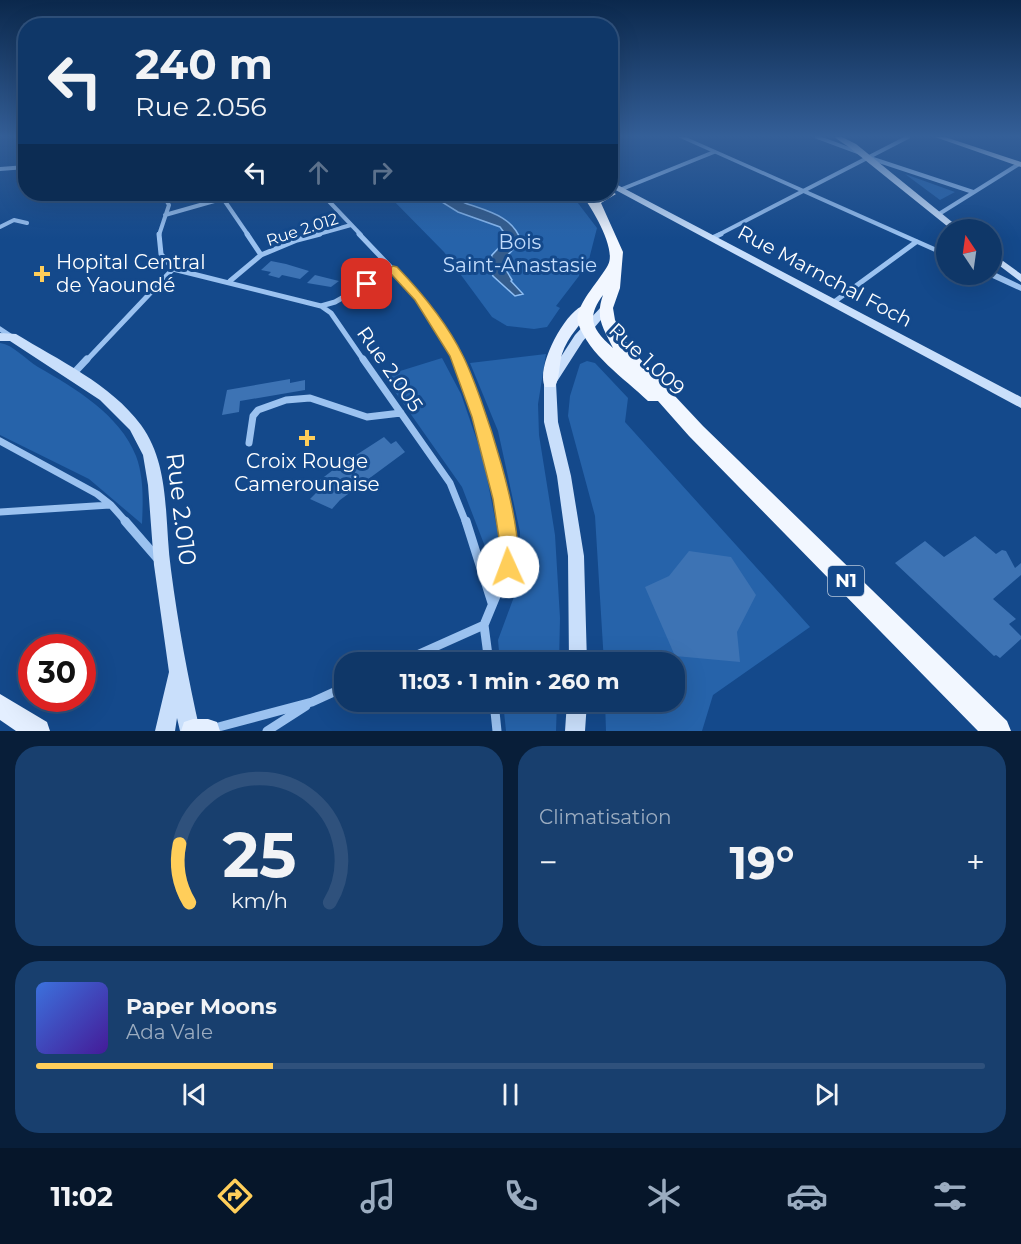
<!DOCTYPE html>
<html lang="fr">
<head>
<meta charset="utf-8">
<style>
	:root { --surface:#0f3768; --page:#183f6e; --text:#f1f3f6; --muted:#9bacc0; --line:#2f517c; --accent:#ffce5a }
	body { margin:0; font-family:Montserrat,sans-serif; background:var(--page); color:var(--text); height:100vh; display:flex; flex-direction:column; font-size:22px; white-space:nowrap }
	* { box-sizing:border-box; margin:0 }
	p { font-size:20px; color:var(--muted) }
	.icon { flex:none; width:33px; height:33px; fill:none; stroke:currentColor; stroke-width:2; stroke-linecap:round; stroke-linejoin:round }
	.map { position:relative; height:731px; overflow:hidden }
	.side { display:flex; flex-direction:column; gap:15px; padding:15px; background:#081e39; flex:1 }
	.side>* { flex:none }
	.hud { position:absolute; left:18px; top:18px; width:600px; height:183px; border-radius:24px; box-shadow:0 6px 24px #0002,0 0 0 2px var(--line); background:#0f3768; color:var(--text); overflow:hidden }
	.needle { width:39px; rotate:347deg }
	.fabs { position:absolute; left:936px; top:219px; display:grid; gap:12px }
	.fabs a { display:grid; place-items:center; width:66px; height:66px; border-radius:50%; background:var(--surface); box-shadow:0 6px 24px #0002,0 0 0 2px var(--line); font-size:30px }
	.speed { position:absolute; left:18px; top:634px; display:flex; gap:12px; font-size:30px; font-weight:700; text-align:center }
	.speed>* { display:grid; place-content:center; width:78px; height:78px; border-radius:50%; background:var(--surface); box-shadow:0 6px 24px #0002,0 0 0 2px var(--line); line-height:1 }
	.speed .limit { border:9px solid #d22; background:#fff; color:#111 }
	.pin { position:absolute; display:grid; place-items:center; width:51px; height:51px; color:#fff; margin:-26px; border-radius:12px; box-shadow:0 3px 9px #0006 }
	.me { position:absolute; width:66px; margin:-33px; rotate:358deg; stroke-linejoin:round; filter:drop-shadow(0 0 4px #0008) }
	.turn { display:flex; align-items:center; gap:21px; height:126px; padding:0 18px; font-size:27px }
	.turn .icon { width:78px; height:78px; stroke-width:2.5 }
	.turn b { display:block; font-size:42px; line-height:51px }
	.lanes { display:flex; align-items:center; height:57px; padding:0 18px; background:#0003; justify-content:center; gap:30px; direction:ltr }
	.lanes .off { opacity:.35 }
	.big { font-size:45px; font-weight:700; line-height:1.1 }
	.side .tile { flex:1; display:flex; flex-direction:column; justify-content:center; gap:9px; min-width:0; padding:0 21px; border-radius:24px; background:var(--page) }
	.side .dial { align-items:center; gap:0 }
	.dial svg { height:156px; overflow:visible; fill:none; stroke:var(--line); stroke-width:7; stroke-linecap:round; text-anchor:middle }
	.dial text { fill:var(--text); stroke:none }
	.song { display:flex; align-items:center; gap:18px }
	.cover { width:72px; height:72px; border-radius:9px; background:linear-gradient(135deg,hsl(220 70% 55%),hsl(260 70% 35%)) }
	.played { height:6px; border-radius:3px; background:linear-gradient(90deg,var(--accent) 25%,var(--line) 25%) }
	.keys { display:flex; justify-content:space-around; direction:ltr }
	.heat { display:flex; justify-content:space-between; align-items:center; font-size:33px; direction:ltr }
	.side .tiles { flex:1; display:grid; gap:15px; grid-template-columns:1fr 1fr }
	.tile:last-child { grid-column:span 2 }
	.trip { position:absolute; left:334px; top:652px; width:351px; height:60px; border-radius:24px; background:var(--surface); box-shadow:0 6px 24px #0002,0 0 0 2px var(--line); font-weight:700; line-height:60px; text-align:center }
	.tabs { display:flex; height:96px; justify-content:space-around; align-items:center; background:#06162a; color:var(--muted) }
	.tabs .icon { width:42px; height:42px }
	.tabs .selected { color:var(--accent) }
	.tabs b { font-size:27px; color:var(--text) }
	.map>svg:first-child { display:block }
</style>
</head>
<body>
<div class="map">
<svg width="1021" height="731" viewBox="0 0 1021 731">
	<rect width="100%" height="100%" fill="#14498b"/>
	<path fill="#2663aa" d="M905,174L955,192L940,200Z
		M387,194H571L597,228L586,271L580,270L579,276L556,306L560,308L547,327L534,329L507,326L492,317L444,252Z
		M0,343C14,345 26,360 38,367C75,388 120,415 136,456C144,477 143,502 142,524L89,479L0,435Z
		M546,354L538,404L539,435L555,535L560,618L559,663H500L498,640L518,586L520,532L498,431L470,363Z
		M442,358L461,394L483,458L499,539L501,562L496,575L462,487L384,376Z
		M587,361L595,363L628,398L625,422L810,627L713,695L702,731H606L605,702H675V663H604L595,516L568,416L570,396L580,364Z
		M503,702H557L556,731H506Z"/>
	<path fill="#345c8c" stroke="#8dbdf3" stroke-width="1.5" d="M429,194C435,193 443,192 448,194C454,195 459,201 465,203C487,211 513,216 521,241L505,258L503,265L512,280L511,281L523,294L515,296L493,276L489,266L492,255L508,238L500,227L458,212Z"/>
	<path fill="#3d73b4" d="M271,261L286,264L309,271L300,279L282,275L279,278L268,275L271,272L261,270Z
		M315,275L339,281L331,287L307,283Z
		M290,379V383L305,380V390L240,401L239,412L222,415L227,390Z
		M384,437L391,444L396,441L405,452L340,500L332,509L310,499L326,483L320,480L333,470Z
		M975,536L996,554L1002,550L1006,551L1015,568L1021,563V575L993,599L1016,619L1009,624L1021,636V639L1000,658L996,655L994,656L895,563L925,541L944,557Z
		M689,551L731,557L756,595L737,632L740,662L675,656L645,587L669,576Z"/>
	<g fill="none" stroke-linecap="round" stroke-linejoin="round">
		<path stroke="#9bc2f0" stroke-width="4" d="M817,137L860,153
			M867,157L973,192
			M0,169L26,167
			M26,172L24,174H26
			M622,189L714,152
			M260,194H278
			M322,194L361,235
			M224,200L248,235
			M939,214L1019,164
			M165,215L239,194
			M0,227L14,220L27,223
			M159,235L169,205L163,195
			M315,235L351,225
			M718,235L908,137"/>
		<path stroke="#9bc2f0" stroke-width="5" d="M159,234L161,254L173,269L321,306L331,313L364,361
			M359,234L420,298L458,361
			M712,238L721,234
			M261,255L297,240L320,234
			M230,281L261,255L247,234
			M834,302L916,242
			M321,306L335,302L393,269
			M0,329L12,337
			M86,361L173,269"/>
		<path stroke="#9bc2f0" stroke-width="7" d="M363,359L450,483L466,523
			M457,359L480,417L505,523
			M72,375L87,359
			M0,441L97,494L111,505L127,523
			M249,443L253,416L258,410L286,400L310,398L367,417L401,413
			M0,512L110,505"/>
		<path stroke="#9bc2f0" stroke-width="9" d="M125,521L158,559
			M466,521L492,603
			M399,663L484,625
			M489,663L484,625L508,567V538L505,521
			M494,702L497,731
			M211,729L312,702L345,687
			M267,731L306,706"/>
		<path fill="#9bc2f0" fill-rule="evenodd" d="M678,137H686L946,252V257Z
			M992,271L1021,285V291L988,276L987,274H992Z"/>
		<path fill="#c9dffb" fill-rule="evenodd" d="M834,137H842L856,144L962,230H952L850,148Z
			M935,137H945L1021,162V167Z
			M610,181L1021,397V408L610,187Z
			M992,253L1021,274V282L992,260Z
			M606,305L611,308L583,341L556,383L558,422L571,476L584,556L587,663H569L568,556L557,476L544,422V383L575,335L602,306Z
			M0,333L16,334C58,360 111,384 141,425C171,466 164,521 171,570C178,624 188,678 200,731H180L177,718L175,731H155L169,672L154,565L148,485L143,455L130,430L100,400L10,341H0Z
			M567,702H587L585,731H565Z"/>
		<path fill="#e4efff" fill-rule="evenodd" d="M585,305L592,309C581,324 568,336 562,354C559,364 560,377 555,387H545C535,368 565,310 585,305Z
			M0,694L47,722L50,731H16L0,720Z
			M193,719H208L217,722L220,731H181L184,722Z"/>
		<path fill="#f2f7ff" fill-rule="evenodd" d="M610,191L616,194L601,203L623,252L620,288L613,308L615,320L628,346L703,426L1007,721L1011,731H978L689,436L658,401H648C624,378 589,355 578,323C573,307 601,279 608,265C617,249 591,206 581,194H593L596,196L610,194ZM603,295C595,318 603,327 613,348C592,329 586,318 603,295Z"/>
	</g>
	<linearGradient id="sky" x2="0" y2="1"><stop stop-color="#0b284c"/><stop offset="0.57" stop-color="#345f98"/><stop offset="1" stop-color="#345f98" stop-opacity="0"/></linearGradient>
	<rect width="1021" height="239" fill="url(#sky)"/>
	<path fill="#ffce5a" stroke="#a6863a" stroke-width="1.5" d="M393,266L397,267C422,293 447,323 463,356C481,392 530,537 515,573L508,575L502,573L499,567V538L493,499L472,417L450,356L415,300L392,275L371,286H363L361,284Z"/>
	<g fill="#ffce5a" stroke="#14498b" stroke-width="2">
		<path d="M39 265h6v6h6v6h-6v6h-6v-6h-6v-6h6z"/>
		<path d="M304 429h6v6h6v6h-6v6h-6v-6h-6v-6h6z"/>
	</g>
	<g text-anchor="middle" stroke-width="6" stroke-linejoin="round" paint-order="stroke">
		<g font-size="16" fill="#fff" stroke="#14498b">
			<text transform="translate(302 229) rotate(-18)" y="6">Rue 2.012</text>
		</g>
		<rect fill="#14498b" stroke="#b8c8dc" stroke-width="1.5" x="828" y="566" width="36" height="30" rx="4.5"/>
		<g font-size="18" font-weight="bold" fill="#fff">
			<text x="846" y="587">N1</text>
		</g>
		<g font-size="20" fill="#c2dcfc" stroke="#14498b">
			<text x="520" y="249">Bois<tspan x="520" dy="23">Saint-Anastasie</tspan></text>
		</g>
		<g font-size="20" fill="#fff" stroke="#14498b" text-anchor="start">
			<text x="56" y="269">Hopital Central<tspan x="56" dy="23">de Yaoundé</tspan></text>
			<text x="307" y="468" text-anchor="middle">Croix Rouge<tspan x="307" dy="23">Camerounaise</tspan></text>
		</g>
		<g font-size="20" fill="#fff" stroke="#14498b">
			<text transform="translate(825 276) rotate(28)" y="7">Rue Marnchal Foch</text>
			<text transform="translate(647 359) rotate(43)" y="7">Rue 1.009</text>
			<text transform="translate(390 369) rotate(55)" y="7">Rue 2.005</text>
		</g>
		<g font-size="24" fill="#fff" stroke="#14498b">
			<text transform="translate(181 509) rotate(83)" y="8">Rue 2.010</text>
		</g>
	</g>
</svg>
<div class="fabs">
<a><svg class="needle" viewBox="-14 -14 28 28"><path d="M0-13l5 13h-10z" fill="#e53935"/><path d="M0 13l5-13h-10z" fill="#9bacc0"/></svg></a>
</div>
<div class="speed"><div class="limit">30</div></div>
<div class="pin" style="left:367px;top:284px;background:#d93025"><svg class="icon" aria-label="arrive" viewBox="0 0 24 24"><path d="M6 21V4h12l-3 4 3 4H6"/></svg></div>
<svg class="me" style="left:508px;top:567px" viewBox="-20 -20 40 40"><circle r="19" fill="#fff"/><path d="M0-13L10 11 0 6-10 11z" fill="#ffce5a"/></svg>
<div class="trip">11:03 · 1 min · 260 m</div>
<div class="hud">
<div class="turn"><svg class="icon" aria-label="left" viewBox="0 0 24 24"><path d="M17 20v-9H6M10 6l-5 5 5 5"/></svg><div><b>240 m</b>Rue 2.056</div></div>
<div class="lanes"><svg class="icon" aria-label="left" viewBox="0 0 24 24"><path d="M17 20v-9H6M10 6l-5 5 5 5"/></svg><svg class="icon off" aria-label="ahead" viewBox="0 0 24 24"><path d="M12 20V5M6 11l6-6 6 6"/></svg><svg class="icon off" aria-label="right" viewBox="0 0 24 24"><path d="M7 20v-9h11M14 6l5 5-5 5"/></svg></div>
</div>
</div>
<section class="side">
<div class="tiles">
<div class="tile dial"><svg viewBox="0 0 100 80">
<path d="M14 69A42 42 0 1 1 86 69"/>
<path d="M14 69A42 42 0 0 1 9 39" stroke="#ffce5a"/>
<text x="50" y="56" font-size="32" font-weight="700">25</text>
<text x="50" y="72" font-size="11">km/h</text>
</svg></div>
<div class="tile"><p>Climatisation</p>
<div class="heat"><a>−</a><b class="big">19°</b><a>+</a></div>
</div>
<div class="tile">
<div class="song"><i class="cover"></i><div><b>Paper Moons</b><p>Ada Vale</p></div></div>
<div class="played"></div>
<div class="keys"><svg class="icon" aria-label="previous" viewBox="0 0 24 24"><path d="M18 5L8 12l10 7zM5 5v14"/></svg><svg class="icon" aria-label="pause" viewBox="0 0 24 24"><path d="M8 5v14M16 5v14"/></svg><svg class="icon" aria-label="next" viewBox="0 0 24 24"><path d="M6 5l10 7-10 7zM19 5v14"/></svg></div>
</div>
</div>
</section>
<nav class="tabs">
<b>11:02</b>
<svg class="icon selected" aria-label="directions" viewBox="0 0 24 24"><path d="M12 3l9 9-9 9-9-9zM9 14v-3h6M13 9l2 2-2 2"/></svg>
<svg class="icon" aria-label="music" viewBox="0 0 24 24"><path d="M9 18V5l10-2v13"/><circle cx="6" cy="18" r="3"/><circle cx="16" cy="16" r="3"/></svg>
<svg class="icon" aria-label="phone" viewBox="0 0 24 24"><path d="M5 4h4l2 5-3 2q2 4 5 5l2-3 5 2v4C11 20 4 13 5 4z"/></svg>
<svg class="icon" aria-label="climate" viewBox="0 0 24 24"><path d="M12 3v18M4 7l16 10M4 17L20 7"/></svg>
<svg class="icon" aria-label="car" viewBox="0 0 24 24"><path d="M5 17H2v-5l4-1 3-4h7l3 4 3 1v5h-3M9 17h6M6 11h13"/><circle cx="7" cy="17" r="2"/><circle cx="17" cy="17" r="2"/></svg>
<svg class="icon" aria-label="filters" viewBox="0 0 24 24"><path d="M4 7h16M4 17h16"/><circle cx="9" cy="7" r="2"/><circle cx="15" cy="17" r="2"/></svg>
</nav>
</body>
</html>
